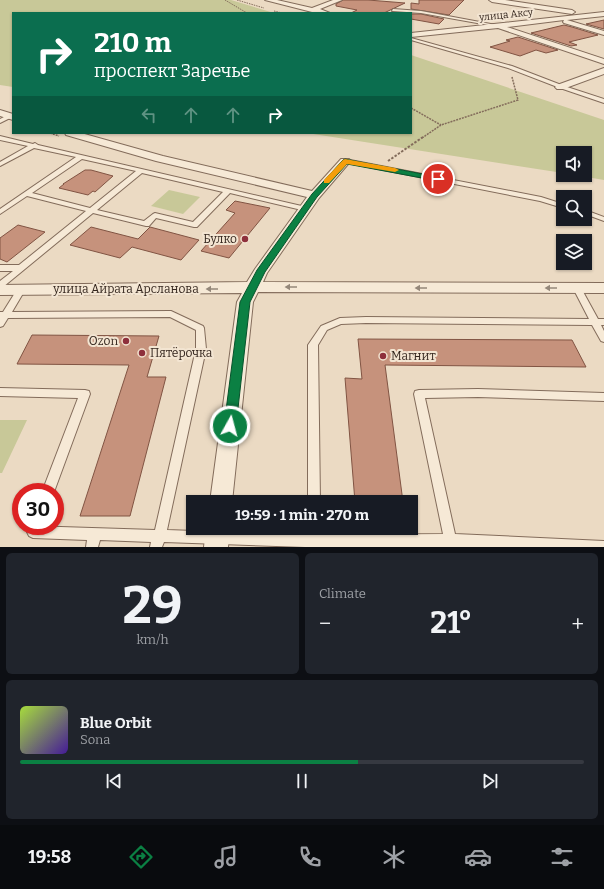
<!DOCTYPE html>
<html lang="en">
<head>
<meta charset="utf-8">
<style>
	:root { --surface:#171b24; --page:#20242c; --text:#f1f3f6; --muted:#9ea1a6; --line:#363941; --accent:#0b8043 }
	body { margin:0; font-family:Bitter,serif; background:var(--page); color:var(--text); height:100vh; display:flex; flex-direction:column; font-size:15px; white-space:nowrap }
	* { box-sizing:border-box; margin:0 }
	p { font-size:13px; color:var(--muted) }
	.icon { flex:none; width:22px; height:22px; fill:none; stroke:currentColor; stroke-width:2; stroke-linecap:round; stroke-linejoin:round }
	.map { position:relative; height:547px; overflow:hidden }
	.sheet { display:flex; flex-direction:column; gap:6px; padding:6px; background:#0d0f14; flex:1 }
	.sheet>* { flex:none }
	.hud { position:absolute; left:12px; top:12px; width:400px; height:122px; border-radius:0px; box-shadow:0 1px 3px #0004; background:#0b6e4f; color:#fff; overflow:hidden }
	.fabs { position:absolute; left:556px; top:146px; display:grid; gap:8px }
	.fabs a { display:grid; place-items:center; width:36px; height:36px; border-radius:0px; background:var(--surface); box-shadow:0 1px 3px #0004; font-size:20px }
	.speed { position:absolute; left:12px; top:483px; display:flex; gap:8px; font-size:20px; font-weight:700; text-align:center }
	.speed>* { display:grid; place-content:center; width:52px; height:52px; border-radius:50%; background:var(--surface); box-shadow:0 1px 3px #0004; line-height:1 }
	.speed .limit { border:6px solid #d22; background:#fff; color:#111 }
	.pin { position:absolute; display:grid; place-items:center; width:34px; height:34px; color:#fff; margin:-17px; border:2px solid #fff; border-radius:50%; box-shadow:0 1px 4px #0007 }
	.me { position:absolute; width:44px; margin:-22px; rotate:7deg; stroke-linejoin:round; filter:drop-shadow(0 0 3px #0008) }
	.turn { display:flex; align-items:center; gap:14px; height:84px; padding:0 16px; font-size:18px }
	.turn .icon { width:52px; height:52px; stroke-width:2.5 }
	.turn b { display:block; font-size:28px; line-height:34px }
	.lanes { display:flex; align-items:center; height:38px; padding:0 16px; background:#0003; justify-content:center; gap:20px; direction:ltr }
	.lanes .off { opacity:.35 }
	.big { font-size:30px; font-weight:700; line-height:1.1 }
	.sheet .widget { flex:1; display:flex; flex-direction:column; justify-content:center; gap:6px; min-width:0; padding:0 14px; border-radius:6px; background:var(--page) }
	.sheet .dial { align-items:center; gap:0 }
	.dial b { font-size:52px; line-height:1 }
	.song { display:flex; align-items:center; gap:12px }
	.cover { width:48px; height:48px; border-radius:6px; background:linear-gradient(135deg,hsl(80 70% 55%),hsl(260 70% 35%)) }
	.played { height:4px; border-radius:2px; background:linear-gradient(90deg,var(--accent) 60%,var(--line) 60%) }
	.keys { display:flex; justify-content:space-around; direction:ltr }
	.heat { display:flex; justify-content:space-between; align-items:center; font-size:22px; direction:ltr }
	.sheet .tiles { flex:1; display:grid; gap:6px; grid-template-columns:1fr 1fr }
	.widget:last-child { grid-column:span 2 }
	.trip { position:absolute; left:186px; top:495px; width:232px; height:40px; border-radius:0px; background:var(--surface); box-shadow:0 1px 3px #0004; font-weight:700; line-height:40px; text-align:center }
	.tabs { display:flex; height:64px; justify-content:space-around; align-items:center; background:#090b0e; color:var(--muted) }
	.tabs .icon { width:28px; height:28px }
	.tabs .selected { color:var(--accent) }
	.tabs b { font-size:18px; color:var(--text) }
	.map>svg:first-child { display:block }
</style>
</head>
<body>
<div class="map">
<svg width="604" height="547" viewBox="0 0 604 547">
	<rect width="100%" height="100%" fill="#ebdac3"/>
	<path fill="#c8c898" d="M0,0H231L274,13H13V87L0,85Z
		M411,55L604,120V180L575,175H585V153H563V173L307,133H411Z
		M169,190L200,197L183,214L151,206Z
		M0,420H27L2,473H0Z"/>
	<path fill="#c6927c" stroke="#815443" d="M343,0H368L405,3L384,13H351L357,10L336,6V4Z
		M419,0H464L449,15L411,9V3L419,4Z
		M411,14H421L444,19L439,24L411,19Z
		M604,20V29L586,24Z
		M564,25L572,27L598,35L569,42L577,45L571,46L531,33Z
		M518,37L558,50L546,53L536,50L520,56L490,47L510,41L506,40Z
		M85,170H91L113,176L95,192L93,191L88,195L59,188L64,184H63Z
		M235,201L270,208L229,258L201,251L235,213L226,210Z
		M18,225L45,232L7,262L0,259V238Z
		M91,227L138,239L150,227L199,240L181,260L132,247L120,258L70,245Z
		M32,335L159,336L147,377H166L130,516H80L129,365L17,364Z
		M358,339L572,340L586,367L385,365L403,502H355L345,378L362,379Z"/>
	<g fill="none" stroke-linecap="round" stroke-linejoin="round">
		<defs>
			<path id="lane" d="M393,9L421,11L496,25L494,26L421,13L392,11Z
				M411,38L512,66L564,86L604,99V103L560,88L508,68L411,40Z
				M10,114L12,115V117L0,123V119Z
				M0,136L33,144L35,143L38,145L306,207L309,209L306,211L230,193L197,227H194L156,218L149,226H146L93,213L3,287L0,288V281L13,271H0V265H19L86,211L27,196L0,214V209L76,157L34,148L0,166V162L28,146L0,140ZM82,159L136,171L90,208L32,193ZM142,173L223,192L193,222L155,213L153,214L144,221L97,210Z
				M345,159L541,197L563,204V208L540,201L343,162V160Z
				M585,210L604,217V221L585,214Z
				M577,285L581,288L598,319H604V325H601L604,331V342L601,341L592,325L366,323L341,324L327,330L318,345L320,502H308V345L321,326L340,318L366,317L589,319L573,288Z
				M21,287L25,290L12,312L171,311L203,326L204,328L206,349L167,530L308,535V528H320V535L443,534L414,394L415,391L419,390L478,389L604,393V401L478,397L425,398L455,534L604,541V547H305L164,542L162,547H150L151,542L100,540L98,547H86L87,540L33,538L29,536L27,532L29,526L155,530L196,349V330L170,317L8,318L3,326L0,327V312H3L18,288Z
				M0,388L85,390L89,391L90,394L54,492H42L78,398L0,396Z"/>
			<path id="street" d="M265,0H277L312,8L333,0H342L320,9L330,13L312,12Z
				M489,0H505L572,10L575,12L572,14L492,2Z
				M604,12V16L567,20L604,31V35L564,23L563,22L564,20L507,27L604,59V64L498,28L411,37V33Z
				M604,68V74L563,89H557L555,87L557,85Z
				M0,110L13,114V120L0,116Z
				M65,133H81L163,156L312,191L341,159H349L351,161L349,163L319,198L267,273L263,282L604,283V293L258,292L253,302L232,502H210L237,302L242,293L0,295V285L247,282L255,269L307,197L156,161L66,135Z
				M206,528H230L228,547H204Z"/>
		</defs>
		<use href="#lane" stroke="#836c5b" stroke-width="2"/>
		<use href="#street" stroke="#836c5b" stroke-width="2"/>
		<path stroke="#836c5b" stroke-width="1" stroke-dasharray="1.5 1" stroke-linecap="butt" d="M225,0L247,13
			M237,0L264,8
			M274,11L282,13"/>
		<path stroke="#836c5b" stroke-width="1.5" stroke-dasharray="2 1" stroke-linecap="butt" d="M411,108L441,125
			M50,133L59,136
			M422,138L441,125L518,100L512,77"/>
		<path stroke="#836c5b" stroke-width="2" stroke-dasharray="2.5 1.5" stroke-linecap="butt" d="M388,161L423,137"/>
		<use href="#lane" fill="#f6e9d6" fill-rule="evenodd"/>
		<use href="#street" fill="#f6e9d6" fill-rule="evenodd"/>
	</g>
	<defs><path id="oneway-solid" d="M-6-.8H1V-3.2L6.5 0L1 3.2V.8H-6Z"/></defs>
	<g fill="#95887a">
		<use href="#oneway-solid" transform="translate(291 287) rotate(-180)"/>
		<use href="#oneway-solid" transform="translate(421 288) rotate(-180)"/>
		<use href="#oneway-solid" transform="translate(551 288) rotate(-180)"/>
		<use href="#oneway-solid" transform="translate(212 289) rotate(-180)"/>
	</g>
	<path fill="#0b8043" stroke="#07532c" d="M345,159L438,177L442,179L438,181L347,164L317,197L265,272L250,302L236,426L235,430L230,431L226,430L224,426L240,302L257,270L312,194L343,160Z"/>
	<path fill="#f59e0b" d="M345,159L395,168L399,170L395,172L347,164L329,183H324V180L343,160Z"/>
	<g fill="#8e303c" stroke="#f3e5d2" stroke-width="1.5">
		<circle cx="245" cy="239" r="4"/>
		<circle cx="126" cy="341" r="4"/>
		<circle cx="142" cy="353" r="4"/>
		<circle cx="383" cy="356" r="4"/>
	</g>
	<g text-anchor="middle" stroke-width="4" stroke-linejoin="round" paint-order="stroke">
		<g font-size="10" fill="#34261e" stroke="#f3e5d2">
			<text transform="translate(506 14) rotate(-6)" y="4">улица Аксу</text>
		</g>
		<g font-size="12" fill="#34261e" stroke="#f3e5d2" text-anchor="end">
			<text x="237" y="243">Булко</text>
			<text x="118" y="345">Ozon</text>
			<text x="150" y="357" text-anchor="start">Пятёрочка</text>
			<text x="391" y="360" text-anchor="start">Магнит</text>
		</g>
		<g font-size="12" fill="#34261e" stroke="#f3e5d2">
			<text x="126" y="293">улица Айрата Арсланова</text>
		</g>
	</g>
</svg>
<div class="fabs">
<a><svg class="icon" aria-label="sound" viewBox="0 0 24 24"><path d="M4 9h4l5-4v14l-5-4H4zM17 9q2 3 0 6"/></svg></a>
<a><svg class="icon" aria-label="search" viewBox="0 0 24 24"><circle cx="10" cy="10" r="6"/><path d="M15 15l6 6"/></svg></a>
<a><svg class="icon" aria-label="layers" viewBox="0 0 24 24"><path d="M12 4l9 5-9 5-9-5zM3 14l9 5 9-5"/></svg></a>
</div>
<div class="speed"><div class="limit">30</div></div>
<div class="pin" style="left:438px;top:179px;background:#d93025"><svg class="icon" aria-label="arrive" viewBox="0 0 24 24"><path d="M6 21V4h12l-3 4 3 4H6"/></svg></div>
<svg class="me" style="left:230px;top:426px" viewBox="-20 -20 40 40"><circle r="17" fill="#0b8043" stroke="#fff" stroke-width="3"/><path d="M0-11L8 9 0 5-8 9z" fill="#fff"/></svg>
<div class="trip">19:59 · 1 min · 270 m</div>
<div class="hud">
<div class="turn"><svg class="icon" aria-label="right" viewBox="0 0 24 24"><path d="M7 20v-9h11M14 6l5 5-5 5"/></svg><div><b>210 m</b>проспект Заречье</div></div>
<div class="lanes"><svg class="icon off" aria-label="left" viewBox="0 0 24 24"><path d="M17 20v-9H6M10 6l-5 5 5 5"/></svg><svg class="icon off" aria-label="ahead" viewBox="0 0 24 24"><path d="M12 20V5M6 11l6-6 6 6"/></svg><svg class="icon off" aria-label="ahead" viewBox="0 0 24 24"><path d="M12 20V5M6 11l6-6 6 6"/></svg><svg class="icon" aria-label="right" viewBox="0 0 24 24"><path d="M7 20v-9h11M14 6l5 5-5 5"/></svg></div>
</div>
</div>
<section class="sheet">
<div class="tiles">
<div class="widget dial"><b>29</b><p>km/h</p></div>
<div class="widget"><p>Climate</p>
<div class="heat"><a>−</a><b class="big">21°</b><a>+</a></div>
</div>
<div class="widget">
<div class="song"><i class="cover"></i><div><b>Blue Orbit</b><p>Sona</p></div></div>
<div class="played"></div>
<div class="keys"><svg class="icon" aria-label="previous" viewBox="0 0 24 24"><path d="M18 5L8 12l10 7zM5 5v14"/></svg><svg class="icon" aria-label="pause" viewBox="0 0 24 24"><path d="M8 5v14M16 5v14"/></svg><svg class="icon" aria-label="next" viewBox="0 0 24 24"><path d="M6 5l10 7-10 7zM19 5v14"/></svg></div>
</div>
</div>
</section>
<nav class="tabs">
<b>19:58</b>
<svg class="icon selected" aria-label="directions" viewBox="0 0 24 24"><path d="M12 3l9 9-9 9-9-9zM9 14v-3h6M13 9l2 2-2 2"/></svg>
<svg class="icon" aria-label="music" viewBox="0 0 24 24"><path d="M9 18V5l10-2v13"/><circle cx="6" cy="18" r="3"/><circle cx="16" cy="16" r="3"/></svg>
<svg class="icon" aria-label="phone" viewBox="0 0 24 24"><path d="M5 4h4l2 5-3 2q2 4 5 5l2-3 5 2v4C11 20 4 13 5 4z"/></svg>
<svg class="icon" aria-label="climate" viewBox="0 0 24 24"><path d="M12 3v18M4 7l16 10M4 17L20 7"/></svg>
<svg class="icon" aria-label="car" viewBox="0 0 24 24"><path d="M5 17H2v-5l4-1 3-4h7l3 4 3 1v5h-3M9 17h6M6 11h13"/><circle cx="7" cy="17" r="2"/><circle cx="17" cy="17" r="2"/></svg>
<svg class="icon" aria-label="filters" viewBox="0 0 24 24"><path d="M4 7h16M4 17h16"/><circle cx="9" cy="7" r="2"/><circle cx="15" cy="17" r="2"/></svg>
</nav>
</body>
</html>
